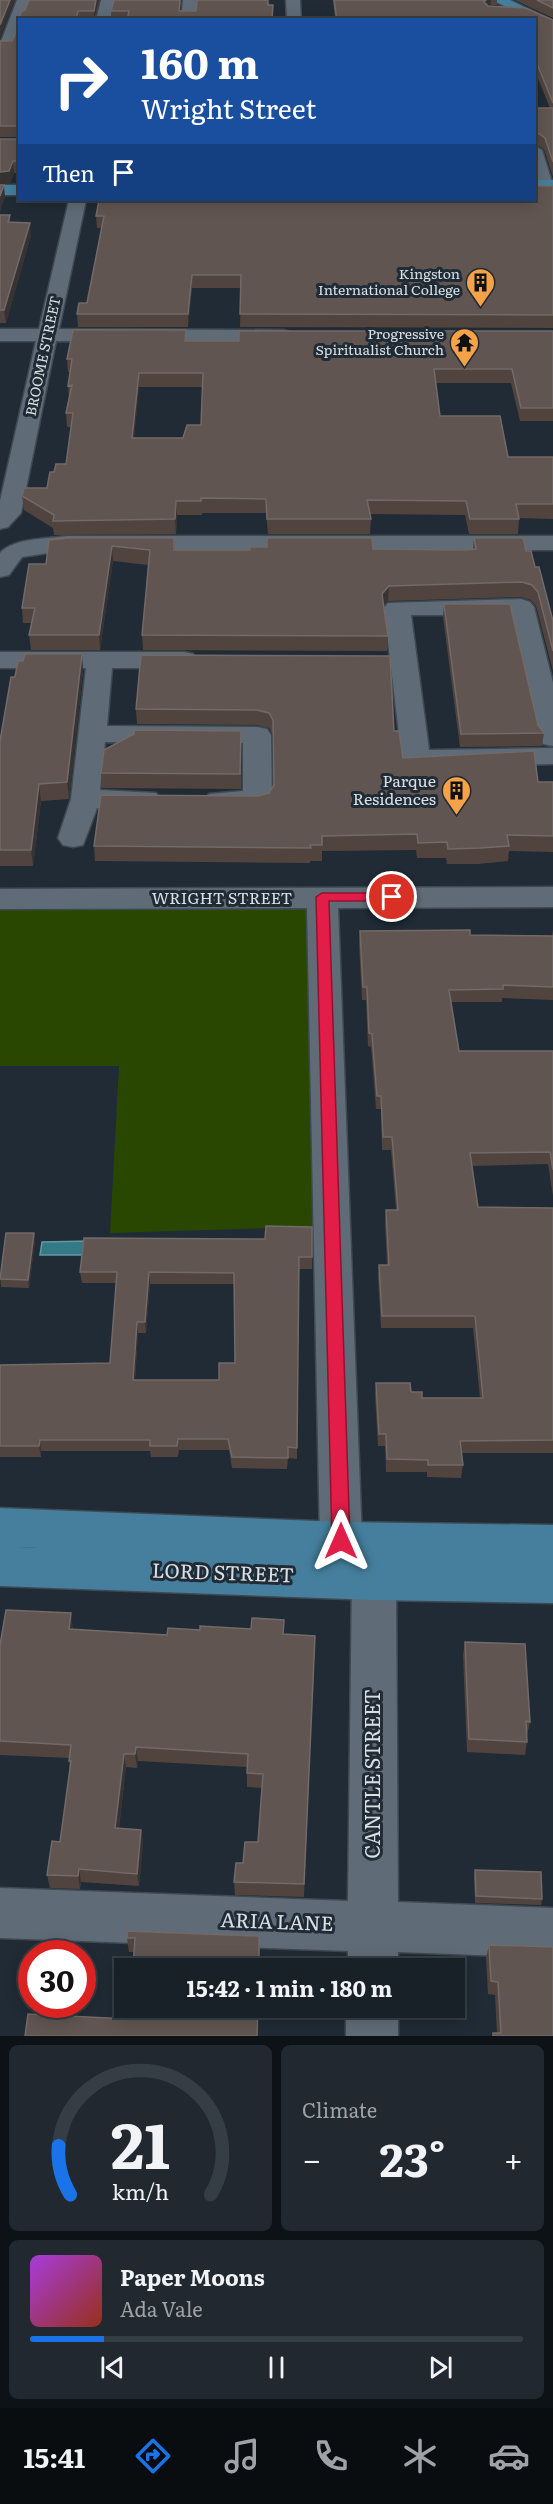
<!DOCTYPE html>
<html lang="en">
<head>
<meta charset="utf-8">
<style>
	:root { --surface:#182028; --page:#212830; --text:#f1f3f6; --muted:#9fa3a8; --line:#363e45; --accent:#1a73e8 }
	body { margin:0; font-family:Literata,serif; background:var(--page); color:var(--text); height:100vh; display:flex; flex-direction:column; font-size:22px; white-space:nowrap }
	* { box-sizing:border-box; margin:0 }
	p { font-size:20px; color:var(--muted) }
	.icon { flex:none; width:33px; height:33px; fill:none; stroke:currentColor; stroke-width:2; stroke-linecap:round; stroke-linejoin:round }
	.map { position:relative; height:2036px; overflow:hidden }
	.drawer { display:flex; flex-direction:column; gap:9px; padding:9px; background:#0d1216; flex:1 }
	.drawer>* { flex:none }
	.top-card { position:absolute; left:18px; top:18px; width:518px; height:183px; border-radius:0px; box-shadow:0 3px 15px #0003,0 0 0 2px var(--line); background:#1a4fa0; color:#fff; overflow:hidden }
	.speed { position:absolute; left:18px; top:1940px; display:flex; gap:12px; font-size:30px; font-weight:700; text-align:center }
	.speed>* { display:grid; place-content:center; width:78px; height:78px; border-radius:50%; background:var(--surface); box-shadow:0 3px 15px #0003,0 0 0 2px var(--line); line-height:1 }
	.speed .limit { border:9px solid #d22; background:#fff; color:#111 }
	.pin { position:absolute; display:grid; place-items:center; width:51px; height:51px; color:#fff; margin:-26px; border:3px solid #fff; border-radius:50%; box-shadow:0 2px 6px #0007 }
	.me { position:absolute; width:66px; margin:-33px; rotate:0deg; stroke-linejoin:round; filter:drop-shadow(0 0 4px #0008) }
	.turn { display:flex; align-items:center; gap:21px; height:126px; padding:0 24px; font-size:27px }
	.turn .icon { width:78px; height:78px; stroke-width:2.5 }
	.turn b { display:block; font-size:42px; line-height:51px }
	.then { display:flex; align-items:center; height:57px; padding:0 24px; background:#0003; gap:12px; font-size:22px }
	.big { font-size:45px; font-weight:700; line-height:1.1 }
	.drawer .widget { flex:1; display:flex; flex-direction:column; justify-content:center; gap:9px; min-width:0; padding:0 21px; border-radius:9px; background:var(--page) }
	.drawer .dial { align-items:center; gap:0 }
	.dial svg { height:156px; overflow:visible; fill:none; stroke:var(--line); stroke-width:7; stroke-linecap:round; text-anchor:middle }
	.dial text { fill:var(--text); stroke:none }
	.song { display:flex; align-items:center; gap:18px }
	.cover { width:72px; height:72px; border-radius:9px; background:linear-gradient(135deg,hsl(280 70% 55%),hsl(10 70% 35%)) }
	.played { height:6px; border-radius:3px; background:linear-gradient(90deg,var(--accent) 15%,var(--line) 15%) }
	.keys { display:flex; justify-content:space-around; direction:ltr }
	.heat { display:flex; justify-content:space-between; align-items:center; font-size:33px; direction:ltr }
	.drawer .tiles { flex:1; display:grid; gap:9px; grid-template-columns:1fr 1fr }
	.widget:last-child { grid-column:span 2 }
	.trip { position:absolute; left:114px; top:1958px; width:351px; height:60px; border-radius:0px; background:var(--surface); box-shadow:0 3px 15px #0003,0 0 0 2px var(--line); font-weight:700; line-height:60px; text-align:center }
	.menu { display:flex; height:96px; justify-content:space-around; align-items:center; background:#0a0d10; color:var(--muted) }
	.menu .icon { width:42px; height:42px }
	.menu .on { color:var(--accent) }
	.menu b { font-size:27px; color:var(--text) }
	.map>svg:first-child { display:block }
</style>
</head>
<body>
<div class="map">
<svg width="553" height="2036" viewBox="0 0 553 2036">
	<rect width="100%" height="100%" fill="#202b35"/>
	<path fill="#2a4701" d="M322,897L331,1226L110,1233L119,1066H0V899Z"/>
	<path fill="#337986" stroke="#6498a3" stroke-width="1.5" d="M90,1241L89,1255H40L42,1242Z"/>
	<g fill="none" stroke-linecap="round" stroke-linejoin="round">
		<defs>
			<path id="minor" d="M17,0H31L24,20H20C20,31 17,41 11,50H1L0,44Z
				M101,0H115L110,20H96Z
				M183,0H197L195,20H181Z
				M286,0H300L301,20H287Z
				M534,145L542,150L553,185L552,195H540C531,181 534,161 534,145Z
				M69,200H86L59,329L283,330L290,332L293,336L290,340L283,342L56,341L21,513L8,527L0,529V501L36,341H0V329H39Z
				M67,536H553V550H67L22,557L9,575L0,577V553C14,538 46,539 67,536Z
				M521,599L530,602L534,607L553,683V746L543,744L539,738L510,615H411L429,750L553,748V764L416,767L406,765L402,759L384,608L388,603Z
				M0,652H184L193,654L197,660L193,666L184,668H112L107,726L257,727L267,729L271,735L272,800L268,806C250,811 227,811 209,806L205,800L209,794L243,791V743L105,742L100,790L156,793L160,799L156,805L146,808H97L83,845L73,847L63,845L58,838L71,799L86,668H0Z
				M553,887V907L338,908L362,1541L356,1555L341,1560L326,1555L320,1541L307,908L0,909V889Z
				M374,1560L389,1566L396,1580L398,1902L553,1908V1958L398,1952V1968H348V1951L0,1938V1888L348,1901L352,1580L359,1566Z
				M346,2007H398V2036H346Z"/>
			<path id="major" d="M492,0H510L553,21V30Z
				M534,180H553V190H534Z
				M0,185H20V195H0Z
				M0,1508L341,1522L553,1525V1603L374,1600L0,1586V1546L38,1548L0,1546Z"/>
		</defs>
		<use href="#minor" stroke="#3f4951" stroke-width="3"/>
		<use href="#major" stroke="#3f4951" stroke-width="3"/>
		<use href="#minor" fill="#5f6c77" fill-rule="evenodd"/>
		<use href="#major" fill="#457f9d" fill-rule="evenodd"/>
	</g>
	<path fill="#51443f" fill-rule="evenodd" d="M99,0L95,20H20Z
		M114,0H181L180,11H196L268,5L273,20H112L111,11Z
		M333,0H497V5H491L490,6L553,20V177L544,149L534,143V108H550L534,69V20H335Z
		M515,0H553V18Z
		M20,23V137H0V41H12L19,26Z
		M20,139V173H14L10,183L0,185Z
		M553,186V328L240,327L241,288H192L188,327H78L77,314L87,303L102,228H97L96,216Z
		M0,215H10V222L31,235L6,323H0Z
		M553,331V421H520L511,383H435L440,416L508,457H553V519L519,518L518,534H469L465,515L370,514L371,519L370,534H268L266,513H202V515H177L176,534L54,535L53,528L24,510L22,496L47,488L54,472L66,464L71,427H67L66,413L69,399L68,386L70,372H68L67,359L186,341H239ZM139,387H203L201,425L183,438H134Z
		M174,538L175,550H464L473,549L474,538L526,551L535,567L553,621V671L536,606L531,600L521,597L388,601L384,606L388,636L387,651L143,650L142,635L148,565L113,561L100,650H31L29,635L32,623H23L22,608L46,564L49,540Z
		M444,604L544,733L542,746L460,747L443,617Z
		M141,655L394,731L403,758L538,782H553V852L509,851L508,861L478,864H447L446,858H417L416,850L322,851V861H310V863L95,861L94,846L269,793L274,785L273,735L269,728L257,725L137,724L136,709Z
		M83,670L69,799L41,801L33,866H0V741Z
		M241,731V789L102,788L101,773Z
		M553,929V1000L502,998V1002H451L459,1051H553V1196L548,1164L472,1166L478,1207L553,1208V1453H462L463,1465L461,1478L427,1477V1472H386L385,1446H378L375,1395L376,1383L411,1392L422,1398H480L473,1328H381L378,1277L379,1265H387L385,1223L386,1210H396L391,1150H382L381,1109H376L371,1047L368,1046L366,1000H362L359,944L360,931L470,935L552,936Z
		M34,1233L35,1241L29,1288L1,1287L0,1274Z
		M84,1238L312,1257V1269H298L297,1459L288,1458L287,1469L232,1468L229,1450H179L178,1457H151L150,1451H41V1457H0V1365L110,1363L116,1283H82L80,1272ZM150,1284H234L235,1363L219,1380H135L138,1333H146Z
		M73,1627V1629L167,1635H284L315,1636L304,1897L235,1895L234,1882L243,1863L258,1842L262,1788L247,1787V1767L138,1761L137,1768L126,1767L119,1828L141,1830L143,1843L139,1886L81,1882L80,1889L50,1888L47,1875L60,1842L70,1769L69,1758L0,1755V1645Z
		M465,1642L530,1722L527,1735V1742L525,1755L467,1752L463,1655Z
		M475,1870L542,1899L541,1905L475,1903L474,1877Z
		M259,1936V1968H133L134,1952H129L127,1938Z
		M489,1945L553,2036H493V2033H497L495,1995L488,1994L486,1958Z"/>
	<path fill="#373333" d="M10,0H15L0,38V25Z
		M96,0H99L94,20V11Z
		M486,0H491V5L483,12L484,2Z
		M13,161L14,173L10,183L0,185V172Z
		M4,185L5,197L0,212V196Z
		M30,223L31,235L6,323L4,310Z
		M192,275V288L188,327V314Z
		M139,373V387L133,452L132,438Z
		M176,501L177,515L176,534L175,519Z
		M112,546L113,561L100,650L99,635Z
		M389,586L388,601L382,608V594Z
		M82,654L83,670L69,799L67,782Z
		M39,784L41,801L33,866L31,850Z
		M34,1233L35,1241L29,1288L28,1280Z
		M149,1272L150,1284L146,1333L145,1322Z
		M137,1322L138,1333L134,1391L133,1380Z
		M40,1440L41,1451V1457L39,1446Z
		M71,1613L73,1627L71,1644L69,1629Z
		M136,1747L138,1761L137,1768L135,1754Z
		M124,1754L126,1767L117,1841L115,1828Z
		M141,1830L143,1843L139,1886L137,1874Z
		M79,1869L81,1882L80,1889L78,1876Z"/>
	<path fill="#605551" stroke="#726a68" stroke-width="1.5" fill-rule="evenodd" d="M0,0H10L0,25Z
		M29,0H96L94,11H78L76,20H20L21,12L25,10Z
		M114,0H180L179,11H196L197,0H268V5H273L272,20H127L129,11H111Z
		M334,0H486L484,2L488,6L525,8L553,20V103L534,56V20H337Z
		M537,0H553V8Z
		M20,23V126H0V41H12L19,26Z
		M534,108H553V162L545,138L535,131L534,132Z
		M0,139H20V161H13L9,171L0,172Z
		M0,185H4L0,196Z
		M534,186H553V315L240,314L241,275H192L188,314H77L79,303H87L104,216H96L99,200H534Z
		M0,215H10L8,222L30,223L4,310H0Z
		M73,330H186L185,341H239V331H553V408H521L512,369H434L440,416H500L508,457H553V504H516L519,519H470L466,501L367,500L371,519H267L266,499L201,498V501H176L175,519L53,521L54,515L22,496L24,488H47L50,472H54L56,464H66L73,413H66L72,385L68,386L72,359H67ZM139,373H203L201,425H187L183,438H132Z
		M66,538H174V550H250L249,547H267V538H372L373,549L464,550L476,549L474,538H523L526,551H531L535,567H539L553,621V651L538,592L532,585L522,582L389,586L382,594L388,636L142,635L150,550L112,546L99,635H29L35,608H22L29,564H46L49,540Z
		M444,604H510L538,725L544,733L461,734Z
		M25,654H82L67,782L39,784L31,850H0V741L11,677H15L18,661H23Z
		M141,655L390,656L394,731H399L403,758L534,751L538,782H553V836L507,835L509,846L480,848L448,849L447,842L418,843L417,834L322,836V845H310L311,848L94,846L101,795L258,796L269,793L274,785L273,720L269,713L257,710L136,709Z
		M134,730L241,731L240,774L101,773L104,750L134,734Z
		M470,930V935L553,936V987L503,985V989L449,990L459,1051H553V1170L550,1152L470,1153L478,1207L553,1208V1440L460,1441L463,1465H428V1460L387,1459L386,1434H379L376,1383H410L411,1392H422V1398H483L475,1316H382L379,1265H389L386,1210H398L392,1137H383L381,1096H377L372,1034L369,1033L367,987H363L360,931Z
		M266,1226L312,1227V1257H299L297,1448L288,1447V1458L232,1457L228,1439H178L177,1446H150V1440H40L39,1446H0V1365L110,1363L117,1272H80L84,1238L265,1239ZM149,1272L234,1273L235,1363H219V1380H133L137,1322H145Z
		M6,1233H34L28,1280L0,1279Z
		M6,1610L71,1613L69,1629L167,1635L168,1628L200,1630V1626L251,1629L252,1618L284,1620L283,1634L315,1636L304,1884L234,1882L236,1863H243L245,1842H258L263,1774L247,1773L248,1754L136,1747L135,1754H124L115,1828L141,1830L137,1874L79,1869L78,1876L47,1875L52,1841L60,1842L71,1761H69L71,1745L0,1741V1645Z
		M465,1642L525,1644L530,1722L526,1721L527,1742L469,1739Z
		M475,1870L541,1872L542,1899L476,1896Z
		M127,1931L259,1936V1968H133L135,1938H127Z
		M489,1945L553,1947V2036H493V2033H501L498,1982L491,1981Z
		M129,2007H258L257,2036H25L28,2014L128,2019Z"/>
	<path fill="#e11d48" stroke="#92132f" stroke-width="1.5" d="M322,893H392L398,897L392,901H329L350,1541L347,1546L341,1549L335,1546L332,1541L316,897Z"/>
	<defs>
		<symbol id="building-pin" viewBox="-11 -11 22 30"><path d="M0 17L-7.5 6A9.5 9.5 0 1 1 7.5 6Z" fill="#f6a247" stroke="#202b35"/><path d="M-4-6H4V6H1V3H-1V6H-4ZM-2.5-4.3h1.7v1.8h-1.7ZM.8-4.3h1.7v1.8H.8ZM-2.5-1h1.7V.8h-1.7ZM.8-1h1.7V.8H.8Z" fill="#111"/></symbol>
		<symbol id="temple-pin" viewBox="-11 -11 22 30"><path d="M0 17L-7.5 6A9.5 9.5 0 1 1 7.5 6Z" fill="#f6a247" stroke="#202b35"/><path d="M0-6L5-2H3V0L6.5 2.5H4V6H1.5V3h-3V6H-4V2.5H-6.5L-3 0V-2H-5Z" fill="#111"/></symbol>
	</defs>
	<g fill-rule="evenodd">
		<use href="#building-pin" x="464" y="266" width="33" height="45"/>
		<use href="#temple-pin" x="448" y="326" width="33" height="45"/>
		<use href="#building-pin" x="440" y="774" width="33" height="45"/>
	</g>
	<g text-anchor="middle" stroke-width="6" stroke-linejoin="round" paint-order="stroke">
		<g font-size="14" fill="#d8e0e6" stroke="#202b35" text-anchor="end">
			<text x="460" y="279">Kingston<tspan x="460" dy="16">International College</tspan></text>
			<text x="444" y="339">Progressive<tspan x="444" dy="16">Spiritualist Church</tspan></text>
		</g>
		<g font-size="14" fill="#d8e0e6" stroke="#202b35">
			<text transform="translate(43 356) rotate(-78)" y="5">BROOME STREET</text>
		</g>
		<g font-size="16" fill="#d8e0e6" stroke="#202b35" text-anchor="end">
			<text x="436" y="787">Parque<tspan x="436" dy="18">Residences</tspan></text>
		</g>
		<g font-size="16" fill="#d8e0e6" stroke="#202b35">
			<text x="222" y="904">WRIGHT STREET</text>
		</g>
		<g font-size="20" fill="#d8e0e6" stroke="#202b35">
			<text transform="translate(223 1573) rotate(2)" y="7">LORD STREET</text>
			<text transform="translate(373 1774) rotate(-90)" y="7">CANTLE STREET</text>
			<text transform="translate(277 1922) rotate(2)" y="7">ARIA LANE</text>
		</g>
	</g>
</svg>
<div class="speed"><div class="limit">30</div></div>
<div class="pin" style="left:392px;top:897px;background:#d93025"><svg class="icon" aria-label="arrive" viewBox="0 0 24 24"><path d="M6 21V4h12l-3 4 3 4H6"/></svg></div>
<svg class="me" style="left:341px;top:1541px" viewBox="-20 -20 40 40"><path d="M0-17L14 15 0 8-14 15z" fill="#e11d48" stroke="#fff" stroke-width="4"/></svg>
<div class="trip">15:42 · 1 min · 180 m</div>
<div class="top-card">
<div class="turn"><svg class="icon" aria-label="right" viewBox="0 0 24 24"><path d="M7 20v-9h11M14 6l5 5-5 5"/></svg><div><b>160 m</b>Wright Street</div></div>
<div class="then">Then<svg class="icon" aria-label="arrive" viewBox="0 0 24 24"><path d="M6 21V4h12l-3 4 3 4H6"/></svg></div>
</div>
</div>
<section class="drawer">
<div class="tiles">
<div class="widget dial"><svg viewBox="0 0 100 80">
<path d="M14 69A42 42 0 1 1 86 69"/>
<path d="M14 69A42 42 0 0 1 8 44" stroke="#1a73e8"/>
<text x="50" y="56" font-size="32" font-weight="700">21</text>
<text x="50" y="72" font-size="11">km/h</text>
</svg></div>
<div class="widget"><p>Climate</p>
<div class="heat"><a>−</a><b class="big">23°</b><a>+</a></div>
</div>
<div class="widget">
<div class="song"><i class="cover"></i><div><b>Paper Moons</b><p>Ada Vale</p></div></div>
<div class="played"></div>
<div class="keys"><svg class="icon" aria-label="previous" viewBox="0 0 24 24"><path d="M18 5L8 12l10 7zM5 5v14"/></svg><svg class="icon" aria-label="pause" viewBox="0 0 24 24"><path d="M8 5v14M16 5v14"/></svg><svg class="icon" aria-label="next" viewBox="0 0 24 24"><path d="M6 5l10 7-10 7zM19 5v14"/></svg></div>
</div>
</div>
</section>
<nav class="menu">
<b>15:41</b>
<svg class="icon on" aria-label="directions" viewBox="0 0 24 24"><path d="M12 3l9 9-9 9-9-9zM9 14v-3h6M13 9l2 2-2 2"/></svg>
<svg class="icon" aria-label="music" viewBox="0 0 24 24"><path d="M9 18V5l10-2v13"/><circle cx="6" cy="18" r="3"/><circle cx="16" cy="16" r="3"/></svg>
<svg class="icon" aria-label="phone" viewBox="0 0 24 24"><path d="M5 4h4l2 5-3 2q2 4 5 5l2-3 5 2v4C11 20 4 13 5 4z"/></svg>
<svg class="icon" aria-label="climate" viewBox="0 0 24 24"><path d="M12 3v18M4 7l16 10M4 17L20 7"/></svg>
<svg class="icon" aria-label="car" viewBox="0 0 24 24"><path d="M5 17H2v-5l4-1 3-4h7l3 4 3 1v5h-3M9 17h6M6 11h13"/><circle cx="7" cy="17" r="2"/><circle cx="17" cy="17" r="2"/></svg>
</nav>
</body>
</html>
